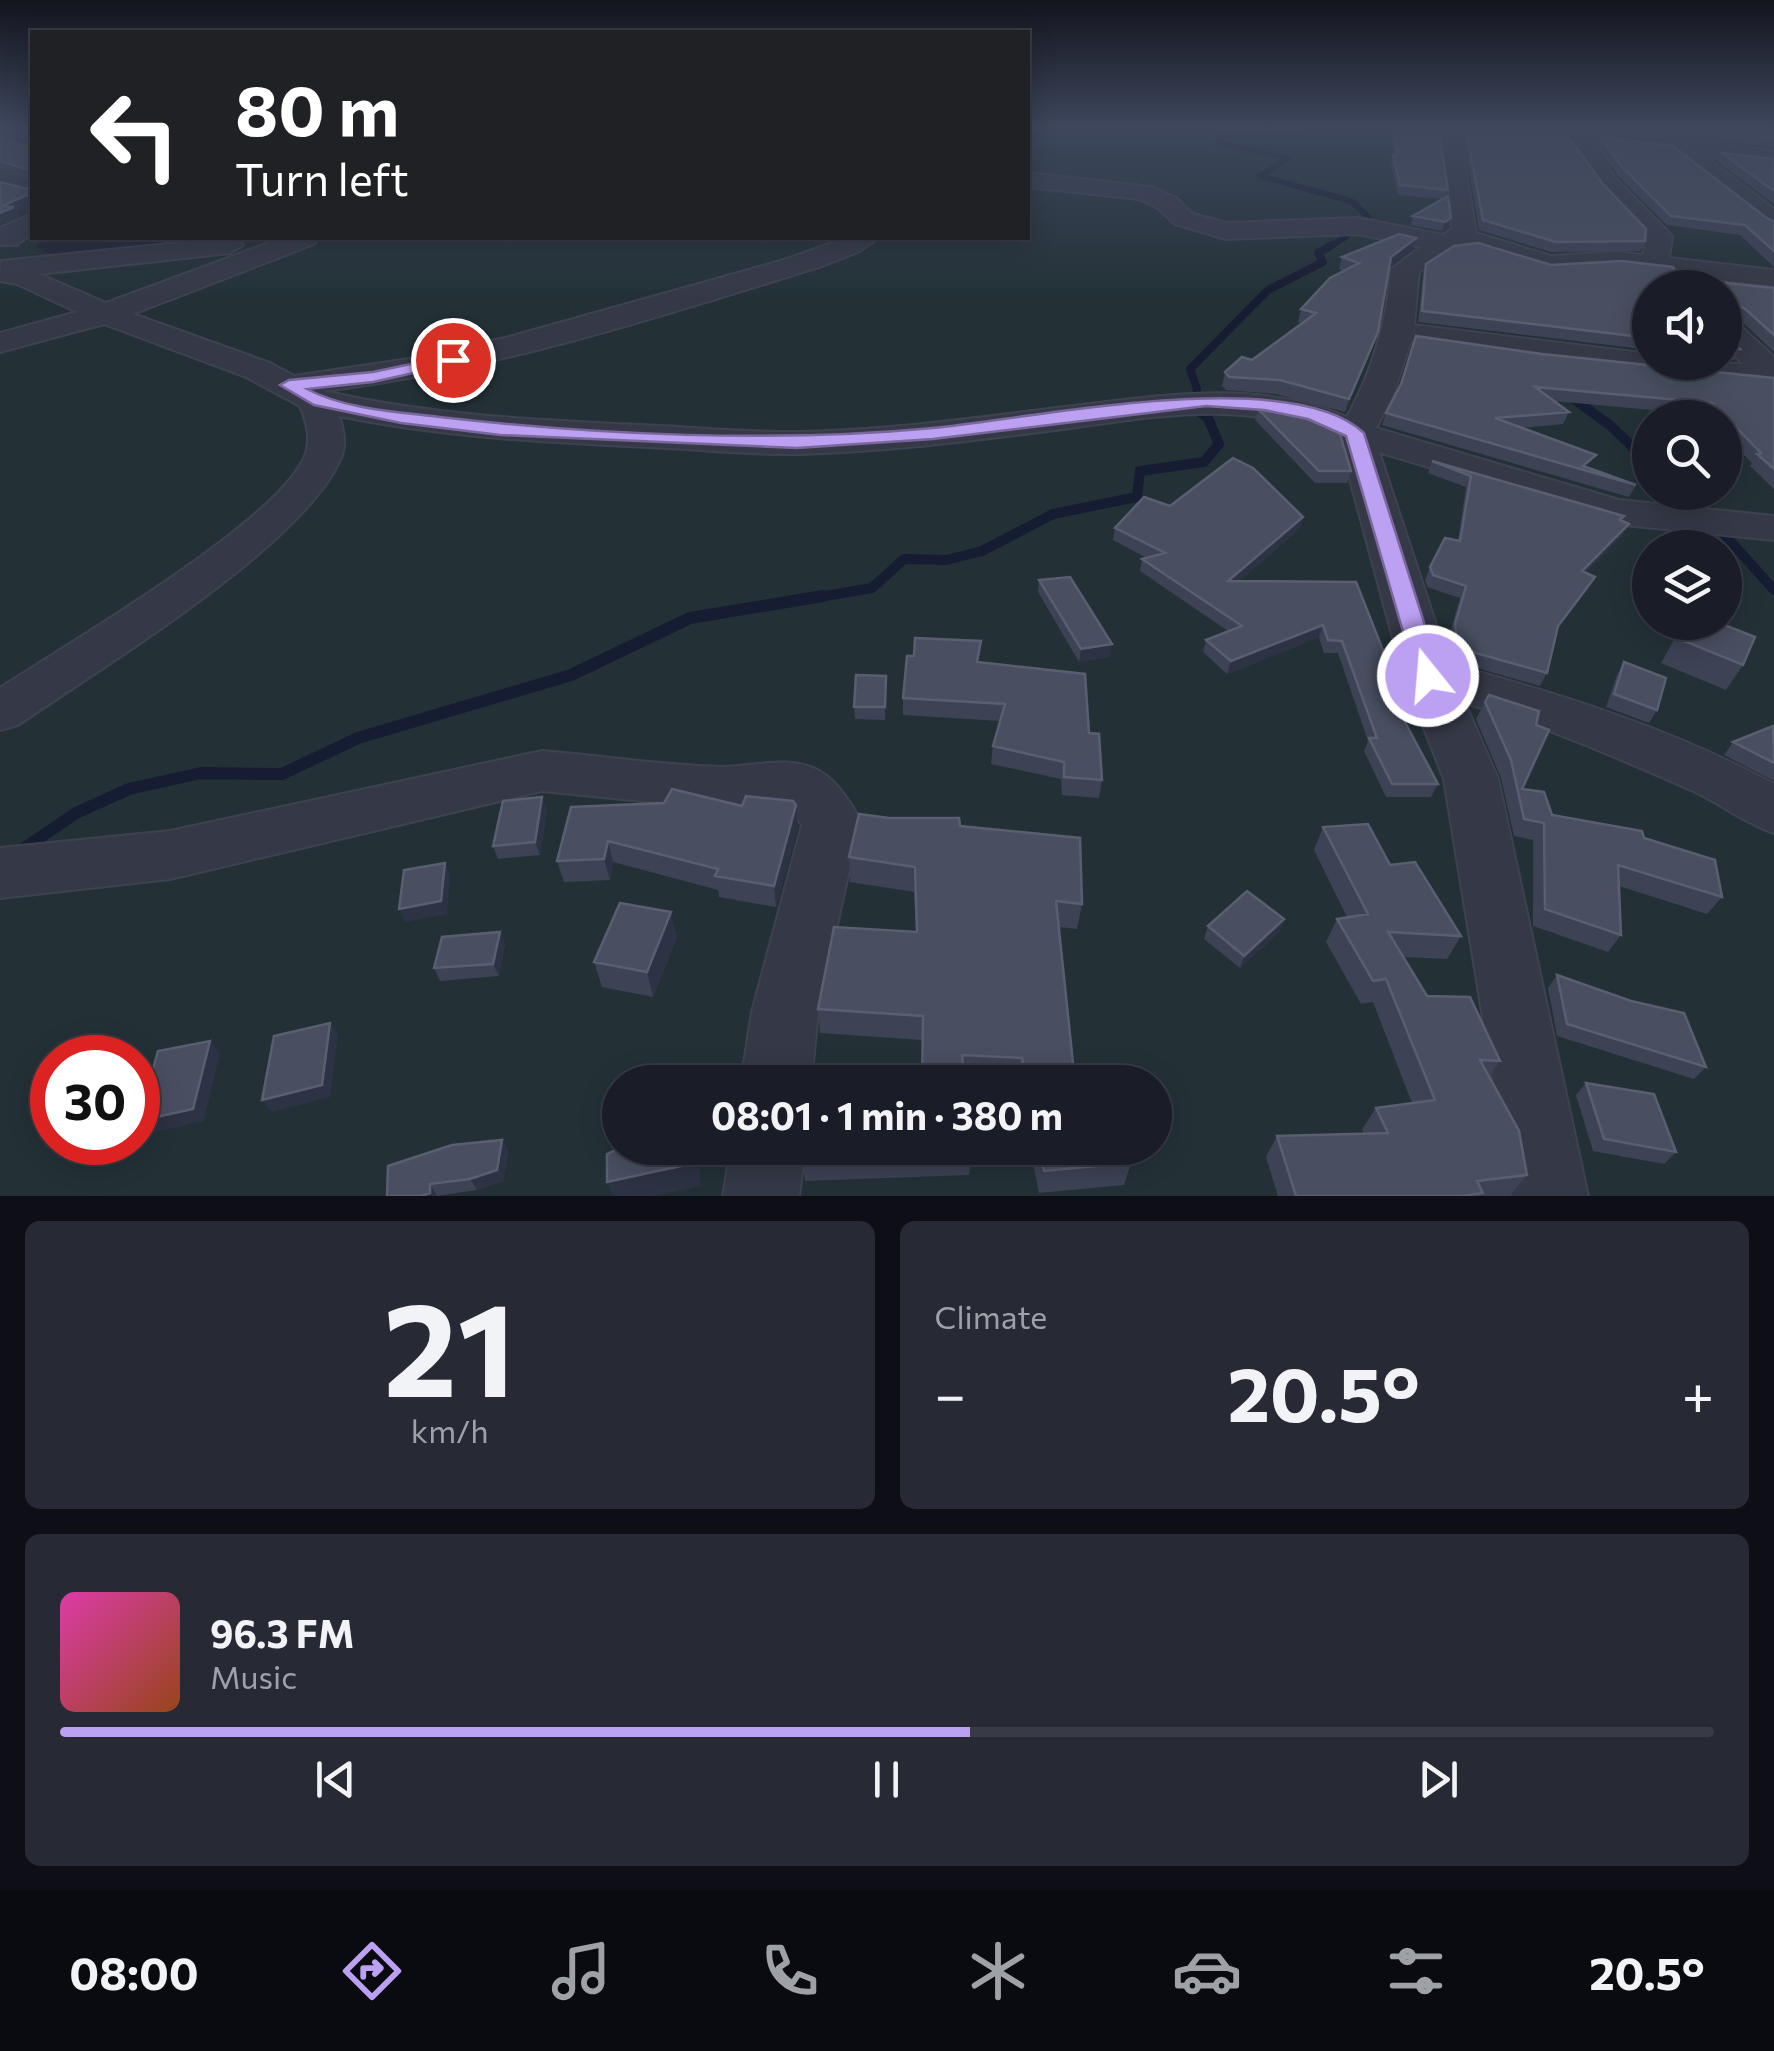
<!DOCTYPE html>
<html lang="en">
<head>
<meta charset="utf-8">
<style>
	:root { --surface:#1a1c28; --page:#272934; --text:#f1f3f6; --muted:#9fa1a8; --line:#383a45; --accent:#bca0f2 }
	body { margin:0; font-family:Commissioner,sans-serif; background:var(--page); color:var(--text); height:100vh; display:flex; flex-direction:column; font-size:38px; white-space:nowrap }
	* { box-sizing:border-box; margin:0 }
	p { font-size:32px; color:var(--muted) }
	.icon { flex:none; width:55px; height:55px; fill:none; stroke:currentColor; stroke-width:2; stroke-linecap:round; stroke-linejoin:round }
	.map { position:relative; height:1196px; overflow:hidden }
	.drawer { display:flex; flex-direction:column; gap:25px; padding:25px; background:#0e0f16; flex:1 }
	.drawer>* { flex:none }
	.hud { position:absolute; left:30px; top:30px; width:1000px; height:210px; border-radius:0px; box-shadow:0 5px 25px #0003,0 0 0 2px var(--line); background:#202124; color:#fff; overflow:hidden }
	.buttons { position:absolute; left:1632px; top:270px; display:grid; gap:20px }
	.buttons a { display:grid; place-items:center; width:110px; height:110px; border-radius:50%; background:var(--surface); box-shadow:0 5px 25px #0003,0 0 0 2px var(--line); font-size:50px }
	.speed { position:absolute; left:30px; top:1035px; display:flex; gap:20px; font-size:50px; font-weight:700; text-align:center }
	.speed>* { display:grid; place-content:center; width:130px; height:130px; border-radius:50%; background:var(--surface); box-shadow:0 5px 25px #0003,0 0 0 2px var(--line); line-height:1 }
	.speed .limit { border:15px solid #d22; background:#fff; color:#111 }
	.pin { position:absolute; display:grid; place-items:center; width:85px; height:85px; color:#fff; margin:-42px; border:5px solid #fff; border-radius:50%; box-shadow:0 2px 10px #0007 }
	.me { position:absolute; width:110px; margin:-55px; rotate:343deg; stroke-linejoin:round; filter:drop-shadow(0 0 8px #0008) }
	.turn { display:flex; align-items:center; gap:35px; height:210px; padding:0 40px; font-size:45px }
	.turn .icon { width:130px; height:130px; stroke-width:2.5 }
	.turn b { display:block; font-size:70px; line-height:85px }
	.big { font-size:75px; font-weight:700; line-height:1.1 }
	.drawer .tile { flex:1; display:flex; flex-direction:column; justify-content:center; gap:15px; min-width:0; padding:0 35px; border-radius:15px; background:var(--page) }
	.drawer .dial { align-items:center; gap:0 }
	.dial b { font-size:130px; line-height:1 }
	.song { display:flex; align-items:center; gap:30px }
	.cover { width:120px; height:120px; border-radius:15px; background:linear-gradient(135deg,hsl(320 70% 55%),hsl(20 70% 35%)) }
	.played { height:10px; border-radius:5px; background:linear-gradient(90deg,var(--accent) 55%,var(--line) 55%) }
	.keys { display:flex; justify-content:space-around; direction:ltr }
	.heat { display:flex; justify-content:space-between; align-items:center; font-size:55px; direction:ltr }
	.drawer .tiles { flex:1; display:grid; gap:25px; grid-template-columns:1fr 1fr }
	.tile:last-child { grid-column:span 2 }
	.trip { position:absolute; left:602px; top:1065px; width:570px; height:100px; border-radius:50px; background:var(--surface); box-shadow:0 5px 25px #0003,0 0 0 2px var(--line); font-weight:700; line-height:100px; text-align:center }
	.tabs { display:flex; height:160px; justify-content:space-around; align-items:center; background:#0a0b10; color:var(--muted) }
	.tabs .icon { width:70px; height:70px }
	.tabs .active { color:var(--accent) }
	.tabs b { font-size:45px; color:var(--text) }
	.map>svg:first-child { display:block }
</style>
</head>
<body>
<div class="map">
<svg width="1774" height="1196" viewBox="0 0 1774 1196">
	<rect width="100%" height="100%" fill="#222636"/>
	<path fill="#233137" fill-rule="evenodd" d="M0,129H32V238H48L36,246L50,254L71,256L249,238H1028V129H1774V1196H0ZM1650,288H1725V362H1650ZM1650,418H1725V492H1650ZM1650,548H1725V622H1650ZM52,1058H138V1142H52ZM620,1082H1155V1148H620Z"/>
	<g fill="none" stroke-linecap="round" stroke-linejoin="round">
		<path stroke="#161c32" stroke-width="6" d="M1313,129L1288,135H1225L1218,143L1289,158L1260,176L1351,201L1368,217L1356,227
			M1328,247L1346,237L1344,229H1350"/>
		<path stroke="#161c32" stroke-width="8" d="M1569,396L1574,400
			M1195,400L1197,389L1190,369L1268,290L1323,262L1318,253L1332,245"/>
		<path stroke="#161c32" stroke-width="10" d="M1571,397L1611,426L1650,464
			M1701,492L1715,524L1774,590
			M808,599L872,588L904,559L946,560L982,551L1053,514L1137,497L1140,471L1204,462L1219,444L1208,418L1188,403L1196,397"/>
		<path stroke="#161c32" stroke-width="12" d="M10,858L76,813L129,789L201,773L282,774L358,738L571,675L690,618L823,596"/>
		<path stroke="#161c32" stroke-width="16" d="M0,865L13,856"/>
		<defs>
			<path id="minor" d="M0,129L32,139V152L0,140Z
				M1439,129H1459L1476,233L1551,256L1617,252L1643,255L1646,238L1601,190L1565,138L1537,133L1534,129H1594L1774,151V165L1704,156L1774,209V229L1765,226L1671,151L1588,141L1617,180L1668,232L1672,237L1669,258L1774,270V286L1617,268L1548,272L1475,249L1449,252L1419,272L1414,325L1650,354V362L1743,364L1725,346V320L1736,322L1774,357V387L1538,362L1410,343L1393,395L1376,428L1619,500L1774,516V540L1615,524L1379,452L1449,664C1561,694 1672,729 1774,784V833C1744,823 1720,803 1691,790C1616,757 1543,725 1465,703L1498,779L1588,1196H1512L1444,779L1403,675L1339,439C1241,396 1150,418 1048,431C966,441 883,452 799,454C749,455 698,449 648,447C544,442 442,437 339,416C344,430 347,446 340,460C301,547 101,668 18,725L0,730V688C67,644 274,524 304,458C312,441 307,422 300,406L246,377L104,324L0,352V333L77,312L17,284L0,281L1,261L227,238L239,239L243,245L230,253L39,274L106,303L282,238H318L314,244L133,314L270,363L294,376L409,359L509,337L784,260L846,238H878L858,252L822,266C660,317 494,370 324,391C428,415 533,420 640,425C693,427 746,433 799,432C885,430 971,419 1056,408C1154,397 1253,377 1347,417C1373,370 1387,322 1391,269L1421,247L1358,234L1226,239L1175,224L1158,208L1139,199L1028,187V173L1152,187L1176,198L1193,214L1227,223L1358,218L1443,235L1452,229Z
				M0,172L32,180V194L0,186Z
				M32,214V233L17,245H0V228Z
				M542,751C601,756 662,765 721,767C753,767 791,754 821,772C837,782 852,804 860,820L818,1012L811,1082H741L752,1012L802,825L786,805L723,809L542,791L170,879L0,898V848L170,831Z
				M731,1148H805L799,1196H723Z"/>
		</defs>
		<use href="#minor" stroke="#3e4250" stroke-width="4"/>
		<use href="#minor" fill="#353947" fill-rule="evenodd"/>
	</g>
	<path fill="#3d4255" d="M12,129H32V204L16,211L19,216L0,224V182L27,189L31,185V179L0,169V137L27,147L32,144L31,136Z
		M1391,129H1439L1448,190L1445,197L1451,218L1448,227L1442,231L1411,225L1413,216L1442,199L1398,195L1391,164L1394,155Z
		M1462,129H1544L1645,241L1640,251L1551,252L1479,230Z
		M1626,129H1774V147Z
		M1600,137L1774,221V267L1740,235L1667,225L1620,178L1596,146Z
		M1722,153L1774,159V204L1718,162Z
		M1416,238L1412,249L1389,267L1378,332L1345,412L1276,394L1226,390L1222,386L1225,372L1252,360L1303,323L1298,322L1301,309L1344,271L1339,269L1342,257Z
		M1426,264L1551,265L1774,288V352L1739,319L1727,317V335L1740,349L1734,360H1725V288H1650V350L1418,322L1423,274Z
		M1542,354L1774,378V489L1750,466L1752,463L1725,436V418H1708L1705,415L1554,401L1569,412L1563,424L1521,428L1589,468L1636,485L1629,497L1382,425L1386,413Z
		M1258,409L1351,471L1347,483H1315L1255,420Z
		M1432,461L1621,521L1622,536L1586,573L1588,589L1556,631L1547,673L1540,686L1452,661L1449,636L1460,598L1427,587L1425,580L1430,567L1458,541L1466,487L1428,473Z
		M1170,506L1303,517L1299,529L1239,581L1356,582L1402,698L1398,708L1438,784L1431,797H1386L1364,751L1368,741L1338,653H1324L1319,637L1227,674L1203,652L1206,640L1228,631L1140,571L1142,559L1147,558L1113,540L1115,528Z
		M1039,580L1110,657L1079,662L1038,592Z
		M1684,622H1717L1743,665L1726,690L1661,663Z
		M979,662L1089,733L1102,780L1099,798L1062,795L1061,779L991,764L993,746L1000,721L903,715V698Z
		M1624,662L1657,710L1649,723L1606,707L1617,675Z
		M886,676L885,720L855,719L854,707Z
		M1489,695L1522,789L1552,815L1644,838L1722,897L1707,914L1619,886L1621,935L1608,952L1533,926V840L1514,836L1501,778L1476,719Z
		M1774,726V781L1724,755L1733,742Z
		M571,807L798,826L776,907L719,897L718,890L613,862L610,880L564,882L557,861Z
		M547,810L540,855L498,859L493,846Z
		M889,818L960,826L1082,904L1077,929L1059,927L1075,1082H1018L964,1079L922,1040L820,1033L818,1009L916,932L914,892L850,882L849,857Z
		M1323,827L1390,865L1461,936L1447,959L1403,957L1427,996L1500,1061L1489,1076L1527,1175L1509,1196H1278L1266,1157L1277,1136L1364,1134L1362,1129L1376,1108L1412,1103L1373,1002L1361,1004L1326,942L1337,919L1347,917L1314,850Z
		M1284,919L1279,932L1240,968L1204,939L1208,926Z
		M500,932L505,944L499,976L440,981L434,968Z
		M677,937L653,997L602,987L594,962Z
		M1557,975L1706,1067L1694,1079L1557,1036L1548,988Z
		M1586,1083L1676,1152L1664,1164L1593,1151L1576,1095Z
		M502,1140L508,1151L503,1181L477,1190L437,1196H387Z
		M1030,1148H1127L1131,1163L1124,1185L1039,1193Z
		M972,1153L969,1175L805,1181L802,1158Z"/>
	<path fill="#2d3244" d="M32,193V204L16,211L19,216L0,224V213L2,206Z
		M1451,218L1448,227L1442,231L1445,222Z
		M1416,238L1412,249L1387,269L1391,257Z
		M1378,332L1374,344L1345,412L1349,399Z
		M1303,517L1299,529L1225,593L1228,581Z
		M1629,524L1622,536L1576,584L1582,571Z
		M1595,577L1588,589L1551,638L1558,626Z
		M1323,625L1319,637L1227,674L1231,661Z
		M1112,644L1110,657L1079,662L1081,649Z
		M542,797L547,810L540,855L535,842Z
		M796,805L798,826L776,907L774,886Z
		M608,841L613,862L610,880L604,859Z
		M445,863L450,876L447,914L405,922L399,909Z
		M671,912L677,937L653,997L647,972Z
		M1284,919L1279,932L1240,968L1244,956Z
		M500,932L505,944L499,976L493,964Z
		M330,1023L338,1035L330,1097L272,1112L262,1100Z
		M210,1041L220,1053L204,1121L150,1133L138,1121Z
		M502,1140L508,1151L503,1181L477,1190L470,1179Z
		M694,1148H698L701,1186L655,1196H613L607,1182Z
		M430,1184L437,1196H421Z"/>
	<path fill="#494f61" stroke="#595e70" stroke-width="2.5" d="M31,129H32V193L2,206L14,207L0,213V182L27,189L31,185L32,171L0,161V137L27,147L32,144Z
		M1394,129H1439L1448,190L1400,185L1393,155L1397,156Z
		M1466,129H1544L1566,133L1602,183L1646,229L1645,241L1556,242L1483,220Z
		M1698,129H1774V138Z
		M1600,137L1673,146L1768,219L1774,221V251L1745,225L1671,216L1624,169Z
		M1722,153L1774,159V191Z
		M1448,196L1451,218L1445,222L1413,216Z
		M1399,234L1416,238L1391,257L1378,332L1349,399L1280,380L1229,377L1225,372L1242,357L1252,360L1316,313L1301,309L1330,278L1359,263L1342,257Z
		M1478,243L1551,265L1622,261L1673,267L1679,278L1774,288V335L1744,308L1731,305L1727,309V335L1740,349L1725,348V288H1650V338L1422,311L1426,264L1454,246Z
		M1416,336L1542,354L1774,378V469L1757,454L1761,453L1712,403L1535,387L1569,412L1495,418L1596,455L1583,466L1636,485L1386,413L1401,384Z
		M1258,409L1305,418L1339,431L1351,471H1319Z
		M1233,458L1253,468L1303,517L1228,581L1356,582L1402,698L1389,692L1438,784H1392L1369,738H1377L1342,641L1328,640L1323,625L1231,661L1206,640L1242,626L1142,559L1165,553L1115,528L1144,497L1170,506Z
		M1432,461L1624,516L1620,520L1629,524L1582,571L1595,577L1558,626L1547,673L1458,648L1455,624L1466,586L1433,575L1430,567L1445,538L1460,541L1471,476Z
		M1070,577L1112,644L1081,649L1039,580Z
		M1685,622H1717L1755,637L1743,665L1677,638Z
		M915,638L981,641L977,662L1085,674L1089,733L1099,734L1102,780L1064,777V762L993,746L1005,704L903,698L907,656H914Z
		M1624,662L1666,678L1657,710L1614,694Z
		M856,675L886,676L885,707H854Z
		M1489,695L1539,711L1536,725L1549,730L1522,789L1544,792L1552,815L1642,831L1644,838L1715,860L1722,897L1618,865L1621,935L1545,909L1544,823L1524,819L1511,760L1485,702Z
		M1773,726L1774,763L1733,742Z
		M672,789L742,806L746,796L793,801L796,805L774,886L715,876L718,869L608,841L604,859L557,861L571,807L664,803Z
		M542,797L535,842L493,846L503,801Z
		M859,814L889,818H959L960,826L1080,838L1082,904L1056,901L1075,1082H1026L1022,1058L962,1055L965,1082H922L923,1016L818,1009L834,927L917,932L915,867L849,857Z
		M1368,824L1390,865L1415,862L1461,936L1388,932L1427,996L1470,997L1500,1061L1480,1060L1519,1131L1527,1175L1477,1181L1483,1193L1461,1196H1296L1277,1136L1388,1133L1376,1108L1435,1100L1386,979L1373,981L1337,919L1368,914L1323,827Z
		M445,863L441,901L399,909L404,870Z
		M1247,891L1284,919L1244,956L1208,926Z
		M620,903L671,912L647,972L594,962Z
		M500,932L493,964L434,968L442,937Z
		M1557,975L1631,1001L1684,1013L1706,1067L1567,1024Z
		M330,1023L322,1085L262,1100L274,1036Z
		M210,1041L193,1109L138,1121L158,1051Z
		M1586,1083L1654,1094L1676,1152L1604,1139Z
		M620,1117V1137L612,1119Z
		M502,1140L497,1170L470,1179L430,1184V1193L421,1196H387L388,1166L452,1145Z
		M620,1148H694L695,1163L607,1182V1154Z
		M803,1148H971L972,1153L802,1158Z
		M1039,1148H1127L1131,1163L1044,1171Z"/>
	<linearGradient id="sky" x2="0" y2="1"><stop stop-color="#13151e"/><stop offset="0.43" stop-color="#3e475d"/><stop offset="1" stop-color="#3e475d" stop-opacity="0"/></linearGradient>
	<rect width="1774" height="297" fill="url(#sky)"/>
	<path fill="#bca0f2" stroke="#7a689d" stroke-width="2.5" d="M453,355L461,360L459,363L373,382L307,389C344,409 398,412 440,417C597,435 775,443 933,428C1030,419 1290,363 1364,433L1441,676L1428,684L1416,676L1346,436L1308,419L1264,410L1206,406L933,439L797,448L500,435L401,423L314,405L280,385L289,380L373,372Z"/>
</svg>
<div class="buttons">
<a><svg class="icon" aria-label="sound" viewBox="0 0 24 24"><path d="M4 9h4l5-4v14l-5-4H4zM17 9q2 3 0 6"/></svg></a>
<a><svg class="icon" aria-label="search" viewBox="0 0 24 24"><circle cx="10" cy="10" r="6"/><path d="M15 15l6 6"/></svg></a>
<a><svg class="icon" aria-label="layers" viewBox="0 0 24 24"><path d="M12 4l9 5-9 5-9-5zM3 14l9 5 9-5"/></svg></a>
</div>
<div class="speed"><div class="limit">30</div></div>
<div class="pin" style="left:453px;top:360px;background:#d93025"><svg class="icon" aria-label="arrive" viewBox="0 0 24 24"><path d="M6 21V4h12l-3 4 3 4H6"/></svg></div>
<svg class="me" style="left:1428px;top:676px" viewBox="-20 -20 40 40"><circle r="17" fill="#bca0f2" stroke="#fff" stroke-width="3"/><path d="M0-11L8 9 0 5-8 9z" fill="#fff"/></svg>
<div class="trip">08:01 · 1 min · 380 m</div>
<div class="hud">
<div class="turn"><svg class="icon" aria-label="left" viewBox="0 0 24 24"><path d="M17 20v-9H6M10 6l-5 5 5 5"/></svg><div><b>80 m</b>Turn left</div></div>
</div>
</div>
<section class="drawer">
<div class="tiles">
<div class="tile dial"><b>21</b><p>km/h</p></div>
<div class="tile"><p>Climate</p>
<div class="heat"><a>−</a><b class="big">20.5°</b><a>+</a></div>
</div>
<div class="tile">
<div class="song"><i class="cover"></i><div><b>96.3 FM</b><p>Music</p></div></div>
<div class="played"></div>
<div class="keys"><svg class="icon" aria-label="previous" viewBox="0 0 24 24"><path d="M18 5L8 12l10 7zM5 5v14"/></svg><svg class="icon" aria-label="pause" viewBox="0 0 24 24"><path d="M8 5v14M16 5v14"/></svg><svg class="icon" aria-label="next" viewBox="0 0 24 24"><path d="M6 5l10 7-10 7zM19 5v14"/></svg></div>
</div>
</div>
</section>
<nav class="tabs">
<b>08:00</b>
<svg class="icon active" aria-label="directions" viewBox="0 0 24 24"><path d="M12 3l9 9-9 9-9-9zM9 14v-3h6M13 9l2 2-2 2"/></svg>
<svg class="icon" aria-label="music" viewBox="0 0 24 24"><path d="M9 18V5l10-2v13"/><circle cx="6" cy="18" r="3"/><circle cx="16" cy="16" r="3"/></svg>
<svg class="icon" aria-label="phone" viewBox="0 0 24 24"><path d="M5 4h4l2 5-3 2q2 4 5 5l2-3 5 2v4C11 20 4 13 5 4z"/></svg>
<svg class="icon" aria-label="climate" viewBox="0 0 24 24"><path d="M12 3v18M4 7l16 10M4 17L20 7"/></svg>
<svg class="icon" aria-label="car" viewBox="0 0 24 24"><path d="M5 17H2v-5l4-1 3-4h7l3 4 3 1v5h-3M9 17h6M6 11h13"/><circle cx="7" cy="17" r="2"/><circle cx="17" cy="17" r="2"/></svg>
<svg class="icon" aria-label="filters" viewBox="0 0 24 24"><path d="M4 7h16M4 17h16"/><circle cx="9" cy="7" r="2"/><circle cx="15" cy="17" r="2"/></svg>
<b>20.5°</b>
</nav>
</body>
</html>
